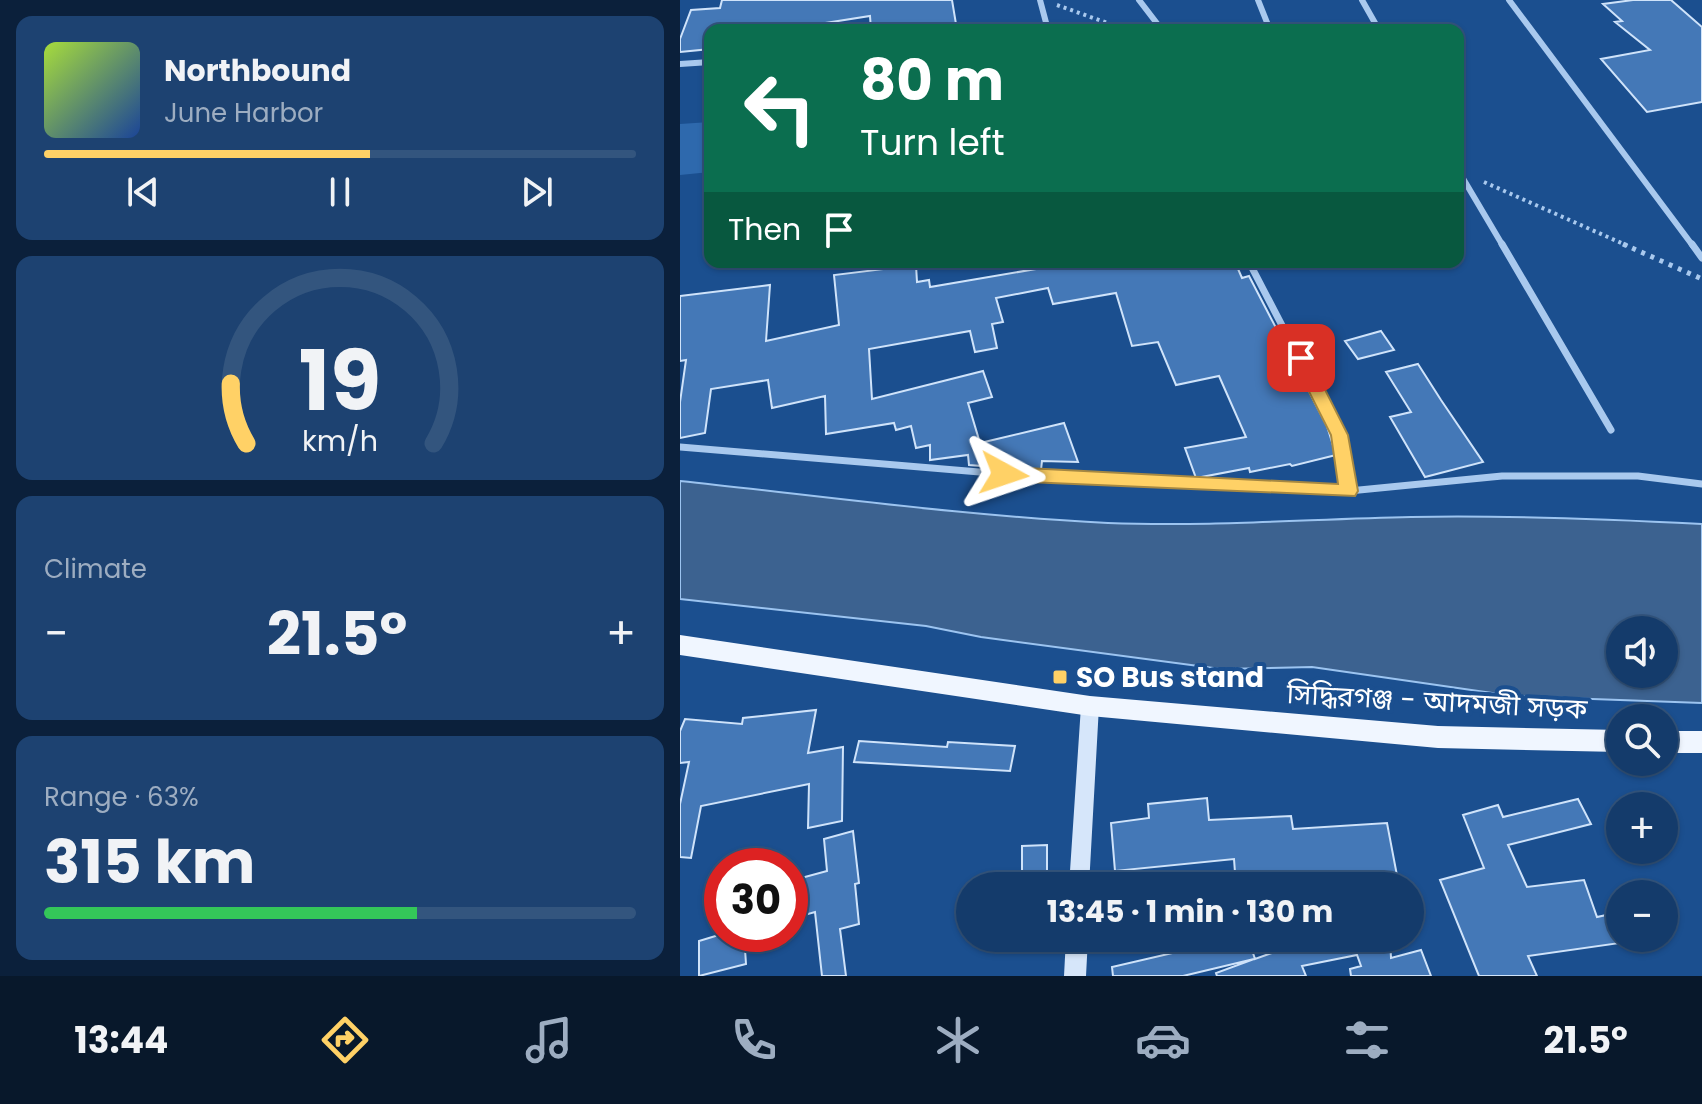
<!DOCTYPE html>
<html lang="en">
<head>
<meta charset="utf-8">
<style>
	:root { --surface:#143b6b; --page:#1d4271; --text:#f1f3f6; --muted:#9dadc1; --line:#33557e; --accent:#ffd166 }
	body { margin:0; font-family:Poppins,"Noto Sans Bengali",sans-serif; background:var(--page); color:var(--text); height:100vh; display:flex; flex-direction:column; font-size:30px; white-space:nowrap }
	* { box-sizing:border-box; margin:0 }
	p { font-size:26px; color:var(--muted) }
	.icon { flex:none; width:44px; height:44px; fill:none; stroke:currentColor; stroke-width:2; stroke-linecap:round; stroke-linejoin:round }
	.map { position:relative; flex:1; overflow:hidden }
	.drawer { display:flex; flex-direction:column; gap:16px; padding:16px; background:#0b203b; width:680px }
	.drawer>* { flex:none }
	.banner { position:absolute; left:24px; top:24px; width:760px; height:244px; border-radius:16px; box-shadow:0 2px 6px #0004,0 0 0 2px var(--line); background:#0b6e4f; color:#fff; overflow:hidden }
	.fabs { position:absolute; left:926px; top:616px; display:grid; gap:16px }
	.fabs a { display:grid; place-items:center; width:72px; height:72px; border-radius:50%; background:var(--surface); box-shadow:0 2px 6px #0004,0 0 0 2px var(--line); font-size:40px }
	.speed { position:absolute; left:24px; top:848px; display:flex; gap:16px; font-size:40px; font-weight:700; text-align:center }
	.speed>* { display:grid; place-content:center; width:104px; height:104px; border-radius:50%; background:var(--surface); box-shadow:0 2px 6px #0004,0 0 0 2px var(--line); line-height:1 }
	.speed .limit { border:12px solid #d22; background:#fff; color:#111 }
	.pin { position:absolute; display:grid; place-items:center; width:68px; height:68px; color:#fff; margin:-34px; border-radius:16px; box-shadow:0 4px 12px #0006 }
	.me { position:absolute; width:88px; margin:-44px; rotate:95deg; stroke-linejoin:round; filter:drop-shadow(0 0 6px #0008) }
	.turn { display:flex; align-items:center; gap:28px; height:168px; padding:0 24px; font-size:36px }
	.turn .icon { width:104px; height:104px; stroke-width:2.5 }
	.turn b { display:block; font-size:56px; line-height:68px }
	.then { display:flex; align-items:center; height:76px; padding:0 24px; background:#0003; gap:16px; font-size:30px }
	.big { font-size:60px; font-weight:700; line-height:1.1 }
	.drawer .widget { flex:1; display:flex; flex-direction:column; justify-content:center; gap:12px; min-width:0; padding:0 28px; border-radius:16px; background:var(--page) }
	.drawer .dial { align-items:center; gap:0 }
	.dial svg { height:208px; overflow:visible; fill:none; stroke:var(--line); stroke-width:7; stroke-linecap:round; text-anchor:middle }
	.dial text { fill:var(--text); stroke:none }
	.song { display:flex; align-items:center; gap:24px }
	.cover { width:96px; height:96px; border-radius:12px; background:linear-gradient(135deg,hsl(80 70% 55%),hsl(220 70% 35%)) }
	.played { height:8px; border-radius:4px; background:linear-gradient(90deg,var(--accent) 55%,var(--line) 55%) }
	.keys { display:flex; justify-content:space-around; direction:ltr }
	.heat { display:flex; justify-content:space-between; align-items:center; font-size:44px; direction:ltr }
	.charge { height:12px; border-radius:6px; background:linear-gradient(90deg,#34c759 63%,var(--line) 0) }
	.trip { position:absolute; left:276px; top:872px; width:468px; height:80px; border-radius:40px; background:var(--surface); box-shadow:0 2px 6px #0004,0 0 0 2px var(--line); font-weight:700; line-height:80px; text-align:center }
	.dock { display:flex; height:128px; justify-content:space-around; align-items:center; background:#08182b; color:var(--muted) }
	.dock .icon { width:56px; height:56px }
	.dock .current { color:var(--accent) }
	.dock b { font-size:36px; color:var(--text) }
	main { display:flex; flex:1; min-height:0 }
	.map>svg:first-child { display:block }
</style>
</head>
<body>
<main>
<section class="drawer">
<div class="widget">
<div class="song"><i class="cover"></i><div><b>Northbound</b><p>June Harbor</p></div></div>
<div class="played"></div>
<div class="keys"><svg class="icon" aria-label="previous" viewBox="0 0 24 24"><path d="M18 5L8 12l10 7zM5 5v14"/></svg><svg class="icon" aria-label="pause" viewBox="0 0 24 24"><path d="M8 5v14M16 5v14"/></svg><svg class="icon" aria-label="next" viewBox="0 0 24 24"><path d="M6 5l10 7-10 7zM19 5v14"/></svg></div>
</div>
<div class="widget dial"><svg viewBox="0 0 100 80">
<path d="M14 69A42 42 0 1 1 86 69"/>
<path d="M14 69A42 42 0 0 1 8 46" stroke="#ffd166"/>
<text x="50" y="56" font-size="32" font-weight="700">19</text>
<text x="50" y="72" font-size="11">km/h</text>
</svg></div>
<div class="widget"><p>Climate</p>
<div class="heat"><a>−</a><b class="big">21.5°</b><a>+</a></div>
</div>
<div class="widget"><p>Range · 63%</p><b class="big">315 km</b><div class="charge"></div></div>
</section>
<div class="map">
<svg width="1022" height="976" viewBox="0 0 1022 976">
	<rect width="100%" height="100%" fill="#1b4f8f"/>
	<path fill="#2e69ad" d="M30,122V172L0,175V124Z"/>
	<path fill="#3c6290" stroke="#9cc4f0" stroke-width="2" fill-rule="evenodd" d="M0,481C142,496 285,516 428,523C530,527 630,519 731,517C828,515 925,519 1022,524V703L833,696L632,667L541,669L301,637L246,626L0,599ZM940,630H984V674H940Z"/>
	<path fill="#4478b7" stroke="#cfe3fa" stroke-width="2" d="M42,0H272L277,30H191L190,16L101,30H98V26H88L30,30V49L0,52V39L11,10L40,8Z
		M953,0H991L1022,27V102L967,112L921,59L970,50L935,22L942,21L923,4Z
		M397,262H555L562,278L569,276L647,426L656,455L612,466L610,464L570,472L569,468L516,478L505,448L566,437L539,376L496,385L478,342L452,346L436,293L373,304L368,288L316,298L323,322L312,324L317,348L295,352L290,331L189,349L192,399L303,371L312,397L288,403L300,443L384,423L398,462L362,461L361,470H356L289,465L288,455L250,460V445L236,448L231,426L216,430L214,423L146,434L145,396L92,408L88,380L31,389L25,433L0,438V402L6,360L0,361V296L90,285L86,341L159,325L154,275L236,265L237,282L249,280L250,287Z
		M701,331L714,350L678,359L665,341Z
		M738,364L761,400L803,462L745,477L710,417L731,412L706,372Z
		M136,710L128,753L163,747L162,821L128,828L129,784L21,806L11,858L0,857V804L9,762L0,763V731L5,719L62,724L63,718Z
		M179,741L267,747L268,742L335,746L330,771L174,762Z
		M527,798L529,820L611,816L613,829L707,823L719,886H556L554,859L435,871L431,823L469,818L468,804Z
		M898,799L911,824L828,845L847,887L904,880L917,917L940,912V943L848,956L857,976H799L760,880L804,868L783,815L818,805L823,817Z
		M173,831L179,883L175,884L179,924L160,929L166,976H142L135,912L110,919V881L147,871L144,839Z
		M367,845V886H342V846Z
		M42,934H64L66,964L19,976V941Z
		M557,938H568L575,959L633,938H710L711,958L741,950L751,976H671L670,969L681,966L677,955L622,966L626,976H537L536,973L574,959L503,976H433L432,967Z"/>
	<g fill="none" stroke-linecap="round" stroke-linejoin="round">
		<path stroke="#a9c9ee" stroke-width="4" stroke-dasharray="3 4" stroke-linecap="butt" d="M377,5L447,30
			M804,182L948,246"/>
		<path stroke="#a9c9ee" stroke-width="5" stroke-dasharray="4 6" stroke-linecap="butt" d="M943,244L1022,279"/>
		<path stroke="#a9c9ee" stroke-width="6" d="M360,0L368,30
			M459,0L482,30
			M578,0L590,30
			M682,0L699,30
			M829,0L1013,246
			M0,64L30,62
			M778,170L823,246"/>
		<path stroke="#a9c9ee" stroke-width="7" d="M822,244L931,430
			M1012,244L1022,258
			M569,262L659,435L669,491
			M0,447L384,479L669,491L822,476H958L1022,484"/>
		<path fill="#d6e6fa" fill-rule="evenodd" d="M410,698L417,700L419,706L409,886H389L401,706L403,700Z
			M386,938H408L406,976H384Z"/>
		<path fill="#f0f6ff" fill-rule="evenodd" d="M0,635L410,696L758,726L940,730V752L758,748L410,716L0,655Z
			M984,731H1022V753H984Z"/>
	</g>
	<path fill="#ffd166" stroke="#a68842" stroke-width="2" d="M621,352L629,358L668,435L678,491L675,496L324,481L315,474L324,467L658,484L651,435L612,358Z"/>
	<rect fill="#ffd166" stroke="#1b4f8f" stroke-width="3" x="372" y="669" width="16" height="16" rx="4"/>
	<g text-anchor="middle" stroke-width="8" stroke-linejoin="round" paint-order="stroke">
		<g font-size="28" font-weight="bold" fill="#fff" stroke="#1b4f8f" text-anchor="start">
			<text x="396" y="687">SO Bus stand</text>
		</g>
		<g font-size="28" fill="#fff" stroke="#1b4f8f">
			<text transform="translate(757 701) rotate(3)" y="10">সিদ্ধিরগঞ্জ - আদমজী সড়ক</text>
		</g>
	</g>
</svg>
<div class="fabs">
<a><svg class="icon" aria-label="sound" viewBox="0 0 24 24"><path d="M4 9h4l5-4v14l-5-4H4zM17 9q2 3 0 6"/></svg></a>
<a><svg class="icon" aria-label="search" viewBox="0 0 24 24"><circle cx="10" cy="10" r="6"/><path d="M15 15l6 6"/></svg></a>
<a>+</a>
<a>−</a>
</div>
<div class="speed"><div class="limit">30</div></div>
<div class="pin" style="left:621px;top:358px;background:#d93025"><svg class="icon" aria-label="arrive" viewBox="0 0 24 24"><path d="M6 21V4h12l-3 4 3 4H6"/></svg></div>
<svg class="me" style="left:324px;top:474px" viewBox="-20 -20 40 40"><path d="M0-17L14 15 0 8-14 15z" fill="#ffd166" stroke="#fff" stroke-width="4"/></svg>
<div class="trip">13:45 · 1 min · 130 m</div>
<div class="banner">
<div class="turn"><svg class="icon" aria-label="left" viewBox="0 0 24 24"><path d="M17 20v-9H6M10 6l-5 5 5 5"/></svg><div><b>80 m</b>Turn left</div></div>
<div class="then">Then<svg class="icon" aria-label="arrive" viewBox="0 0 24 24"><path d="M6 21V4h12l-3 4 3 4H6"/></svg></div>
</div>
</div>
</main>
<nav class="dock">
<b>13:44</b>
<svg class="icon current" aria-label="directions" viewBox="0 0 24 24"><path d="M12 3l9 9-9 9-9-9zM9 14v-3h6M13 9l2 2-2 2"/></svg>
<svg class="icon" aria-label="music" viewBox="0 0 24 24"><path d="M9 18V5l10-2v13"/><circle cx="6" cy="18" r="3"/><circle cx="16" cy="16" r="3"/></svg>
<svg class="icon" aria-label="phone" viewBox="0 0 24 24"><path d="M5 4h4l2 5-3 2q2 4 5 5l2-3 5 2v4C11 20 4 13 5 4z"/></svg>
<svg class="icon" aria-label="climate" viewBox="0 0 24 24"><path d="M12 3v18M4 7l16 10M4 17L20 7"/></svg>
<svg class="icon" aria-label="car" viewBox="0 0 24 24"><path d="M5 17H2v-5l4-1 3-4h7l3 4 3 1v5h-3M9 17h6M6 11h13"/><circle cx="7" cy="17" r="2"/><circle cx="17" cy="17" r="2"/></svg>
<svg class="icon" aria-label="filters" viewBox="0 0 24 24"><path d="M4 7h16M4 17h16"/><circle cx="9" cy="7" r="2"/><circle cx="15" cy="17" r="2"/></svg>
<b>21.5°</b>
</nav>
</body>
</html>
